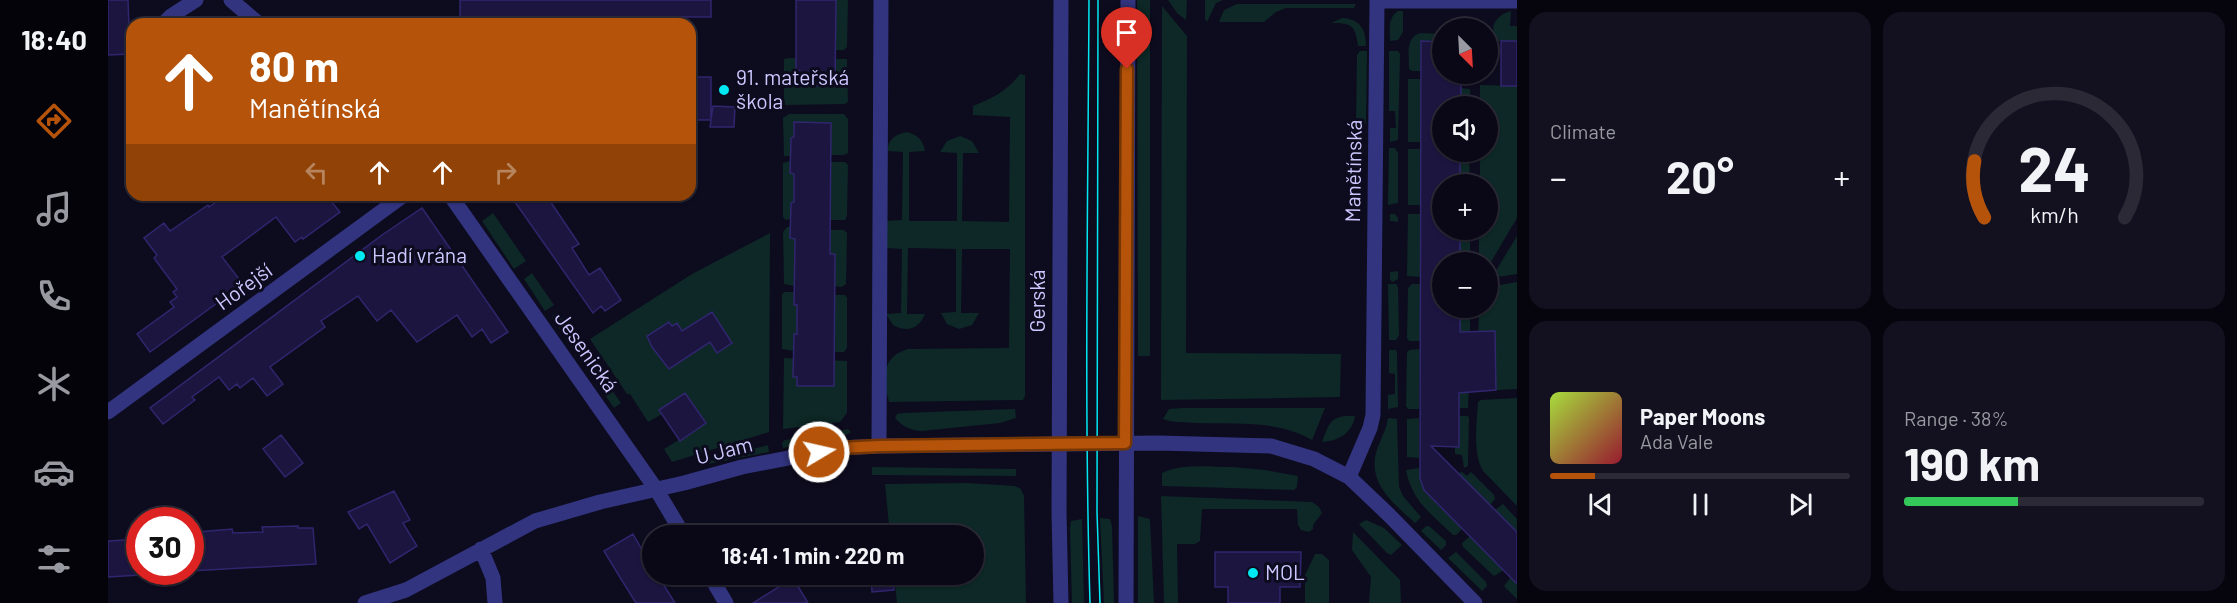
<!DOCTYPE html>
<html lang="en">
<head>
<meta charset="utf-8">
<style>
	:root { --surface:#0a0816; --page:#13111f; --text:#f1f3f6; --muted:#999aa1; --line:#2a2935; --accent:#b45309 }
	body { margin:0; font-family:Barlow,sans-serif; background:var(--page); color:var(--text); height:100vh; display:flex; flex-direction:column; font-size:22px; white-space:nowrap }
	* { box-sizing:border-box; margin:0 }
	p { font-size:20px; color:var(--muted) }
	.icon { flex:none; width:33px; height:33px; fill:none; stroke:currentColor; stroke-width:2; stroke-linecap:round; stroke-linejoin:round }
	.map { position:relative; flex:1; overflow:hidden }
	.drawer { display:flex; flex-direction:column; gap:12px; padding:12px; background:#06040c; width:720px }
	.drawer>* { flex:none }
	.top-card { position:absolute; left:18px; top:18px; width:570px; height:183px; border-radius:18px; box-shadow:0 2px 4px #0004,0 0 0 2px var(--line); background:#b45309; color:#fff; overflow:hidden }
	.needle { width:39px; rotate:156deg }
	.tools { position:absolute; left:1324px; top:18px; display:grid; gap:12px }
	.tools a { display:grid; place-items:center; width:66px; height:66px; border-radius:50%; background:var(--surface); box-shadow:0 2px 4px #0004,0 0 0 2px var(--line); font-size:30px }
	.speed { position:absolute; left:18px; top:507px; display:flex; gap:12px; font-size:30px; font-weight:700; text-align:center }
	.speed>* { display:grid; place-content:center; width:78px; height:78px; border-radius:50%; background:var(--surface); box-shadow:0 2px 4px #0004,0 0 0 2px var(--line); line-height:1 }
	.speed .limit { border:9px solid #d22; background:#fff; color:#111 }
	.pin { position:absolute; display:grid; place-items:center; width:51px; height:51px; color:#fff; margin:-62px -26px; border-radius:50% 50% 50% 0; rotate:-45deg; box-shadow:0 0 6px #0007 }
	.pin .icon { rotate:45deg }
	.me { position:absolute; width:66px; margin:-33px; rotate:81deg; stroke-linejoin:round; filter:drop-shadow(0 0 4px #0008) }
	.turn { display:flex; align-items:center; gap:21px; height:126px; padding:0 24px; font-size:27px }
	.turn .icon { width:78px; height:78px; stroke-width:2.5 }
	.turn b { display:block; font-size:42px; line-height:51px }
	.lanes { display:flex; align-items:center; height:57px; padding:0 24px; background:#0003; justify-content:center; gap:30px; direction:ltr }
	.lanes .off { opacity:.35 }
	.big { font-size:45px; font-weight:700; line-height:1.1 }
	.drawer .card { flex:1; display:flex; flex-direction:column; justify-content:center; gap:9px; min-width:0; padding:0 21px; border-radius:18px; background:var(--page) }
	.drawer .dial { align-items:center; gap:0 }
	.dial svg { height:156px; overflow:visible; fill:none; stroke:var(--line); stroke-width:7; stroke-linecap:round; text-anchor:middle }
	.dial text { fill:var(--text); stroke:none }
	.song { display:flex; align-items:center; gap:18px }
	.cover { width:72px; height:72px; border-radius:9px; background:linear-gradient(135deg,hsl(80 70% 55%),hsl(350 70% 35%)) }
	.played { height:6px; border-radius:3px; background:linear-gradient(90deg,var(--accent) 15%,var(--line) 15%) }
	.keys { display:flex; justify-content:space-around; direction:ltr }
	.heat { display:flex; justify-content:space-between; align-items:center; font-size:33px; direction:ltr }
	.charge { height:9px; border-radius:4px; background:linear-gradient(90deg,#34c759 38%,var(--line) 0) }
	.drawer .tiles { flex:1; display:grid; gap:12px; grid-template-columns:repeat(2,1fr) }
	.trip { position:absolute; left:534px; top:525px; width:342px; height:60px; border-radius:30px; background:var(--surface); box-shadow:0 2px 4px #0004,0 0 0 2px var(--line); font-weight:700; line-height:60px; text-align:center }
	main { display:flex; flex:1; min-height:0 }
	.menu { display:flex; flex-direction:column; width:108px; justify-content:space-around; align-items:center; background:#040309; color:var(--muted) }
	.menu .icon { width:42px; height:42px }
	.menu .current { color:var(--accent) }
	.menu b { font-size:27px; color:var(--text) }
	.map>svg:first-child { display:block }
</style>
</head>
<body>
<main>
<nav class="menu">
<b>18:40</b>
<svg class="icon current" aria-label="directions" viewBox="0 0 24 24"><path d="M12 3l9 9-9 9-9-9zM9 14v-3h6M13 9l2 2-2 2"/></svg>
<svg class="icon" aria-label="music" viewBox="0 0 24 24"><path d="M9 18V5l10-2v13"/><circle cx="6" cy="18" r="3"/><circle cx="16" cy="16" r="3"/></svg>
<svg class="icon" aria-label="phone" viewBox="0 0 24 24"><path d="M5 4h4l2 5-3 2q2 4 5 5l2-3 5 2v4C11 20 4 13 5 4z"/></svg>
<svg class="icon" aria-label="climate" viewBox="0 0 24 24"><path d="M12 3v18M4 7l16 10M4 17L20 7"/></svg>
<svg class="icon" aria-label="car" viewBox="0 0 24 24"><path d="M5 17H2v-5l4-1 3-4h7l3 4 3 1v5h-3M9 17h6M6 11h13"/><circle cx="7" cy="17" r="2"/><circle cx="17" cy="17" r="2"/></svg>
<svg class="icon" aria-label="filters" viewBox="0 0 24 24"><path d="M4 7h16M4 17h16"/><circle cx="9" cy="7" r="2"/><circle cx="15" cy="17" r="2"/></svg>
</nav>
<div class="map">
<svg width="1409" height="603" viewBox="0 0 1409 603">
	<rect width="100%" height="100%" fill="#0d0b1e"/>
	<path fill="#0d2826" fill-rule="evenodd" d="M728,0H740L739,47L736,50H727Z
		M1029,0H1042V356H1030Z
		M1060,0H1079L1078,20L1069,13Z
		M1097,0H1115L1108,3L1099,22L1097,19Z
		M1129,4H1248L1246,8H1178L1168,12L1156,22H1111L1116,10Z
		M1054,6L1079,36L1078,353L1233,354L1232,397L1053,400Z
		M1290,11H1295V32L1290,40L1282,41C1282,30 1279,18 1290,11Z
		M1403,11L1402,26H1409V41H1389C1380,27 1388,15 1403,11Z
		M1234,18C1252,19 1258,29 1258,46H1250C1247,25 1244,23 1223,23Z
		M1312,33L1335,34V42H1313V71H1304L1301,69C1301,55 1297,38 1312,33Z
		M1252,51H1259L1258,121L1257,125H1248L1249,55Z
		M1281,51H1290L1292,54L1290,140L1282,142V128H1288L1287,111H1281Z
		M681,58L739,59L740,102L737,104L677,105L676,102V59Z
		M912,74L917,75V396L915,400L781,402C775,378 773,357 800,349L901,348L902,249H854L853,313H871L864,325L851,329L839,324L833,313L848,312V249L800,248L799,314H817C811,329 799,333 785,325L778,314L793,313L794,249L778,248V221L794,220L795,152L779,151C781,139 787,134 799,132C810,135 815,140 817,151L801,152V221H849V153L832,152L839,141L852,136L864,141L871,153H855L854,221L901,222L902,117L865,115V106C884,99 900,90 912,74Z
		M1300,79H1313V142H1300Z
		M1372,85L1409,86V218L1380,267V262H1371V230H1380V184H1372V152H1380V106H1372Z
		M1353,88L1362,89L1363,106H1353Z
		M681,114H736L740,119V153L736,155H723V123L687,122L686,137L683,138L682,156H676L675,118Z
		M1281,148H1287L1290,153V203L1280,205Z
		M1248,149H1256L1248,218Z
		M1300,149H1313V205H1300Z
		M1352,152H1361L1362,184H1352Z
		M682,161V173L687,174L686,202L683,204L682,219L678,220L675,217V163Z
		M722,162H737L740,165L739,216L737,220H722Z
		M385,213L418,261L406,269L374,221Z
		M1282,214H1287L1290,218V279L1285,282L1282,280V272L1290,271V222L1282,221Z
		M1300,214H1313V277L1299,276Z
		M679,227H682L687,239L686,253L690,254V268L686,270V286L676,284L675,232Z
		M722,230H736L739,233L738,284L734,287L726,286L722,254Z
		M1352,230H1362V262H1352Z
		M662,233L661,432L564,462L556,449L598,423L577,393L551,410L554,414L540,422L522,394H519L482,339L584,274ZM604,312L624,343L609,353L588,322ZM561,322L564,326L569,323L581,340L540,336Z
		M1409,236V274L1389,277L1386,274Z
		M424,273L446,305L437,311L416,279Z
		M1409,282V389L1373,391L1369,388L1371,308H1380V287Z
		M1280,284H1288L1290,287L1291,335L1288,340H1281Z
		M1304,284H1312V341H1301L1299,338L1300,288Z
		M676,292H686V305H690V334L686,335V351L674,349V295Z
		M726,295H737L739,298V348L736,352H726Z
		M1352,308H1362V341L1352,343Z
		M451,313L513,403L506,408L444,318L446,314Z
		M1312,349L1311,409H1300L1298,406L1299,353L1301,350Z
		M1281,350H1288L1289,352L1290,407L1280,409V395L1287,394V374L1281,373Z
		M1351,352L1362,355L1360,408H1351Z
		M676,358L739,361V413L732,422L675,429Z
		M1409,398V506L1375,471C1364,452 1369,423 1370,402L1373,400Z
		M1075,408H1217L1204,440C1168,419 1129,425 1088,423C1078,422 1065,423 1055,419L1061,409Z
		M907,409L908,418L892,423L813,431C802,430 795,427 787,418L789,414L795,413Z
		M1237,416H1247C1244,434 1230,441 1214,442C1220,428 1220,418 1237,416Z
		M1351,416H1360L1361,418L1360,466L1356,468L1354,455L1347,454V447H1351Z
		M1280,418L1289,419L1291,487L1295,496L1313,517L1307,523C1289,506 1263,488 1267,458C1269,444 1278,433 1280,418Z
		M1311,418V458L1299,457V419Z
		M740,429L743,432L738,435L675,448L674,443L677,440Z
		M660,445L661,452L595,465L598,462Z
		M764,467L908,469V476L764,475Z
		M1124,467L1157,470L1190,476L1189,487L1186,490L1054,486V473C1073,463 1103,467 1124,467Z
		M1311,468C1312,494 1338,511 1355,528L1348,535H1345C1323,513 1304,502 1298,470Z
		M1354,472L1359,476L1363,472L1386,495L1387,499L1382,505L1350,473Z
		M859,483L907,486L913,489L916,496L918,603H789L786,575L866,574V536L782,535L777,484Z
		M1053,496L1204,502L1211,507L1214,513L1205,525V529L1201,532L1193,530L1190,525L1189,509H1094L1092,541L1087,544H1069L1070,603H1056Z
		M1395,504L1409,519V532L1387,510Z
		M1030,516L1042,519L1046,603H1030Z
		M992,518L1002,519L1004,526L1006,603H996Z
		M974,519L976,603H964L962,529L963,521Z
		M1258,520L1276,528L1294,545L1283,555L1279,553L1251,524Z
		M1318,526H1321L1338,541V545L1333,550L1313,531Z
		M1245,532L1292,580L1293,603H1261L1263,577L1244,550Z
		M1362,536L1396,570L1386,576L1355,547L1354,543Z
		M1348,552L1378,582L1379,586L1374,591L1340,558Z
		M1207,554H1214L1221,560V603H1197V575Z
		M1403,577L1409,583V599L1396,586Z"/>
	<path fill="#1c1540" stroke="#30266e" stroke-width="1.5" d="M0,0H20L22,54L0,55Z
		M352,0H603V17H533V24H352Z
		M688,0H728L727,86H691V70H688Z
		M1313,41L1335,42V74H1353V106H1335V152H1352V184H1335V230H1352V262H1335V308H1352V332L1387,331L1388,390L1351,393V447L1323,446L1409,532V584L1316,490L1312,478Z
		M1393,41H1409V86H1393Z
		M582,77H603V119L605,106L627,107L626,127H602L603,120H582Z
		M686,122L723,123L722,254H727L726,386H689V377H685L686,334H689V305H686L687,239L682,238L683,203L686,202V174L682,173L683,138L686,137Z
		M118,195H218L232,212L195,239L194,237L187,242L168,217L114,257L135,284L42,352L29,334L66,307L62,302L69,297L65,292L69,289L46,258L49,255L36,238L56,223L62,231L100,205L101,207Z
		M402,195H438L471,244L464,248L481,275L492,268L513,300L497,311L493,306L485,313Z
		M314,208L400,332L383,343L374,329L364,337L349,315L309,342L283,310L269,321L250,296L213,321L217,327L162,367L175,384L159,396L145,378L132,388L129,384L121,390L111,377L84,397L87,400L55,424L42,408L274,235Z
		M604,312L624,343L609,353L602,342L561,369L544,347L539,336L561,322L564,326L569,323L574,331Z
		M577,393L598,423L572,441L551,410Z
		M173,435L195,463L177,477L155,449Z
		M286,491L302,520L295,523L309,546L282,563L259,524L251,529L240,512Z
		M190,526V528H205L208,564L82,571V535H90V532L124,529L125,533L155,532L154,527Z
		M525,534L544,567V574H549L567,603H528L513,579L496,551Z
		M32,539V575L0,577V541Z
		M1107,552H1193L1192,587H1172V603H1120V587H1107Z
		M763,574H784L786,590L764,592Z
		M685,578L700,603H645Z"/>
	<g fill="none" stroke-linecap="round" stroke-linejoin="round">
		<path stroke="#323480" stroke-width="15" d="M123,0L151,24
			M55,24L63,16L88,0
			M342,195L548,489L576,536
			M0,412L296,195
			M771,446L773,0
			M1241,477L1262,428L1265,415L1269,1H1409
			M373,549L385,578L387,603
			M601,574L618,603
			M257,603L298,590L427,521L492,502L576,483L634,467L732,448L771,446L1050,443L1163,446L1206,459L1241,477L1281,515L1367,603"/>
		<path stroke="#323480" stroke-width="15" d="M953,0L951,512L953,603
			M1018,603L1020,0"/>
		<path stroke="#00e9f3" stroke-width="1.5" d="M981,0C980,201 976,402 982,603
			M990,0L989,512L992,603"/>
	</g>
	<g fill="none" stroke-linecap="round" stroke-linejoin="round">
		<defs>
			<path id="route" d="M711,452L732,448L771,446L1017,443L1019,69"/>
		</defs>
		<use href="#route" stroke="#753606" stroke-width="15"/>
		<use href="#route" stroke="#b45309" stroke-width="10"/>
	</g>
	<g fill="#00e9f3" stroke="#0d0b1e" stroke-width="2">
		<circle cx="616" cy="90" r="6"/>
		<circle cx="252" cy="256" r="6"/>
		<circle cx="1145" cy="573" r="6"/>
	</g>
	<g text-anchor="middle" stroke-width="6" stroke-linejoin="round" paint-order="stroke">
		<g font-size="21" fill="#cbc8ff" stroke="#0d0b1e" text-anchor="start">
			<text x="628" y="85">91. mateřská<tspan x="628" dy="24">škola</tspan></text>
			<text x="264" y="263">Hadí vrána</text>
			<text x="1157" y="580">MOL</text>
		</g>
		<g font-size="21" fill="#cbc8ff" stroke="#0d0b1e">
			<text transform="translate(1246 171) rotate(-89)" y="7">Manětínská</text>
			<text transform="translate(136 287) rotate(-36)" y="7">Hořejší</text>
			<text transform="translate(930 301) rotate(-90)" y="7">Gerská</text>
			<text transform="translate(478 352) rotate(55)" y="7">Jesenická</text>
			<text transform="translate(616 451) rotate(-14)" y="7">U Jam</text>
		</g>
	</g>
</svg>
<div class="tools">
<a><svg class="needle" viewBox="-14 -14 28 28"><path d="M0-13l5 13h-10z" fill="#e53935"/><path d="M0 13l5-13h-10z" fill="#999aa1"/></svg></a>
<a><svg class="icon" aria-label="sound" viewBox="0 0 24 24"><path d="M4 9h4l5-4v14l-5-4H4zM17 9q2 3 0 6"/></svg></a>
<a>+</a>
<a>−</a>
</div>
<div class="speed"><div class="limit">30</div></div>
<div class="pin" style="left:1019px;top:69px;background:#d93025"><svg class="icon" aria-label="arrive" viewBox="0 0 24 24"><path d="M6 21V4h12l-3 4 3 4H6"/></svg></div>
<svg class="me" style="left:711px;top:452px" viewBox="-20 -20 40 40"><circle r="17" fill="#b45309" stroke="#fff" stroke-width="3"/><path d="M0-11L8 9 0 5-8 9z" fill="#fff"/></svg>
<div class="trip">18:41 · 1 min · 220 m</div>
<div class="top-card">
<div class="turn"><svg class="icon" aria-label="ahead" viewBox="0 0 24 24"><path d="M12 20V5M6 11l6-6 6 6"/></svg><div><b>80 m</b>Manětínská</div></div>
<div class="lanes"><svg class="icon off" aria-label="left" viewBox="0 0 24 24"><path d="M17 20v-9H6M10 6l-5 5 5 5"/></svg><svg class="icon" aria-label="ahead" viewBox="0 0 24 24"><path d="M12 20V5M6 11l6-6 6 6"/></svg><svg class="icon" aria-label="ahead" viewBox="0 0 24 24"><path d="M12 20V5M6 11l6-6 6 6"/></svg><svg class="icon off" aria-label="right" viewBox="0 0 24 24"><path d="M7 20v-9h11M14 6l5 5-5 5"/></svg></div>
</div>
</div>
<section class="drawer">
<div class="tiles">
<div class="card"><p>Climate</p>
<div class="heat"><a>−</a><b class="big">20°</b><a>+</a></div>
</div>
<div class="card dial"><svg viewBox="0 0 100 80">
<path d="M14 69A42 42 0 1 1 86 69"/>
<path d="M14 69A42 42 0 0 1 9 40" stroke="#b45309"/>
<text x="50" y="56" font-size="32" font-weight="700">24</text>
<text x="50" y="72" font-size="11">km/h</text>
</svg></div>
<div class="card">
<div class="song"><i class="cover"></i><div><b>Paper Moons</b><p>Ada Vale</p></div></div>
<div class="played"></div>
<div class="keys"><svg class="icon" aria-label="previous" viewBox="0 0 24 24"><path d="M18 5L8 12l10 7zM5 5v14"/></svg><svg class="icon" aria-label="pause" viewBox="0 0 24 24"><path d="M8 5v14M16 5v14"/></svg><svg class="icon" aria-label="next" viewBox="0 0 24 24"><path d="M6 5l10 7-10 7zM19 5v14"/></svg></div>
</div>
<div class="card"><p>Range · 38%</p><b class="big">190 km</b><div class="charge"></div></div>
</div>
</section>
</main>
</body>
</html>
